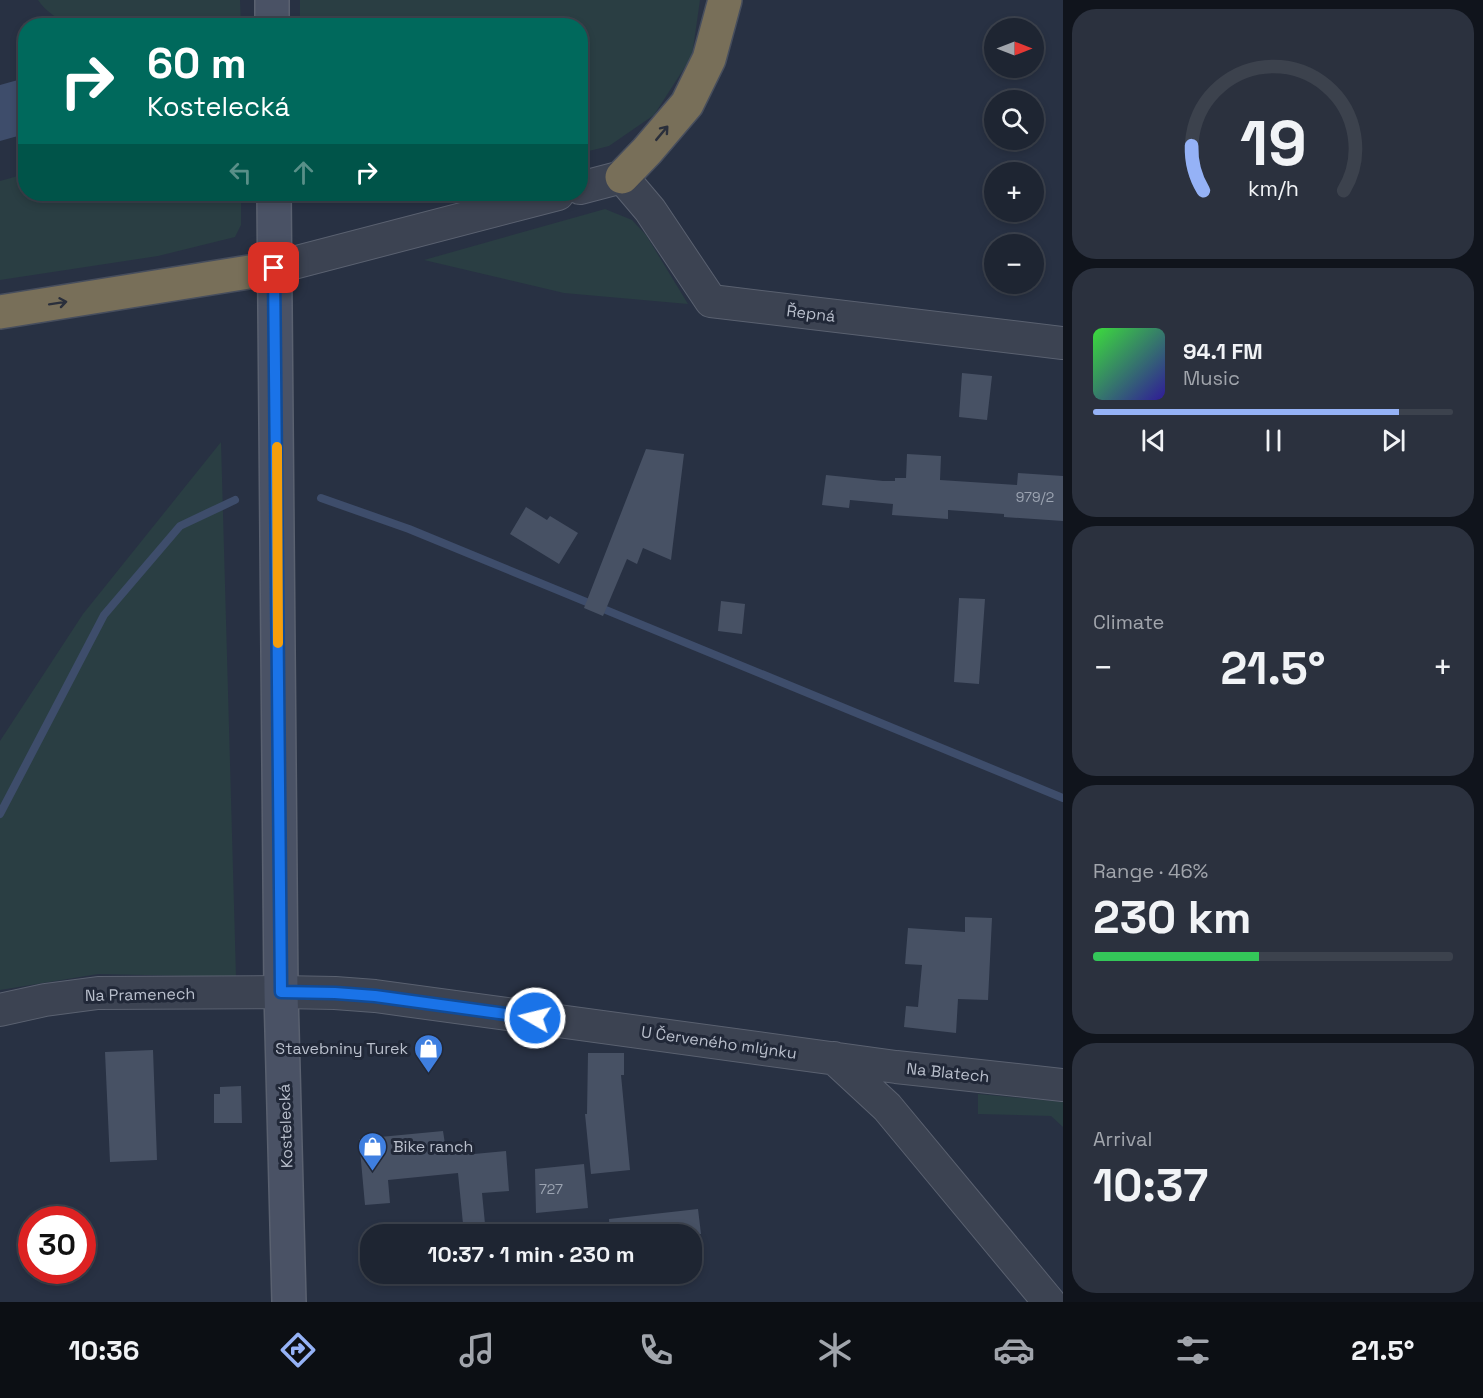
<!DOCTYPE html>
<html lang="en">
<head>
<meta charset="utf-8">
<style>
	:root { --surface:#1e2532; --page:#2b313e; --text:#f1f3f6; --muted:#a1a5ac; --line:#3c424d; --accent:#95b2f6 }
	body { margin:0; font-family:"Space Grotesk",sans-serif; background:var(--page); color:var(--text); height:100vh; display:flex; flex-direction:column; font-size:22px; white-space:nowrap }
	* { box-sizing:border-box; margin:0 }
	p { font-size:20px; color:var(--muted) }
	.icon { flex:none; width:33px; height:33px; fill:none; stroke:currentColor; stroke-width:2; stroke-linecap:round; stroke-linejoin:round }
	.map { position:relative; flex:1; overflow:hidden }
	.sheet { display:flex; flex-direction:column; gap:9px; padding:9px; background:#10141c; width:420px }
	.sheet>* { flex:none }
	.hud { position:absolute; left:18px; top:18px; width:570px; height:183px; border-radius:24px; box-shadow:0 3px 9px #0003,0 0 0 2px var(--line); background:#00695c; color:#fff; overflow:hidden }
	.needle { width:39px; rotate:90deg }
	.fabs { position:absolute; left:984px; top:18px; display:grid; gap:12px }
	.fabs a { display:grid; place-items:center; width:60px; height:60px; border-radius:50%; background:var(--surface); box-shadow:0 3px 9px #0003,0 0 0 2px var(--line); font-size:30px }
	.speed { position:absolute; left:18px; top:1206px; display:flex; gap:12px; font-size:30px; font-weight:700; text-align:center }
	.speed>* { display:grid; place-content:center; width:78px; height:78px; border-radius:50%; background:var(--surface); box-shadow:0 3px 9px #0003,0 0 0 2px var(--line); line-height:1 }
	.speed .limit { border:9px solid #d22; background:#fff; color:#111 }
	.pin { position:absolute; display:grid; place-items:center; width:51px; height:51px; color:#fff; margin:-26px; border-radius:12px; box-shadow:0 3px 9px #0006 }
	.me { position:absolute; width:66px; margin:-33px; rotate:278deg; stroke-linejoin:round; filter:drop-shadow(0 0 4px #0008) }
	.turn { display:flex; align-items:center; gap:21px; height:126px; padding:0 30px; font-size:27px }
	.turn .icon { width:78px; height:78px; stroke-width:2.5 }
	.turn b { display:block; font-size:42px; line-height:51px }
	.lanes { display:flex; align-items:center; height:57px; padding:0 30px; background:#0003; justify-content:center; gap:30px; direction:ltr }
	.lanes .off { opacity:.35 }
	.big { font-size:45px; font-weight:600; line-height:1.1 }
	.sheet .card { flex:1; display:flex; flex-direction:column; justify-content:center; gap:9px; min-width:0; padding:0 21px; border-radius:24px; background:var(--page) }
	.sheet .dial { align-items:center; gap:0 }
	.dial svg { height:156px; overflow:visible; fill:none; stroke:var(--line); stroke-width:7; stroke-linecap:round; text-anchor:middle }
	.dial text { fill:var(--text); stroke:none }
	.song { display:flex; align-items:center; gap:18px }
	.cover { width:72px; height:72px; border-radius:9px; background:linear-gradient(135deg,hsl(120 70% 55%),hsl(250 70% 35%)) }
	.played { height:6px; border-radius:3px; background:linear-gradient(90deg,var(--accent) 85%,var(--line) 85%) }
	.keys { display:flex; justify-content:space-around; direction:ltr }
	.heat { display:flex; justify-content:space-between; align-items:center; font-size:33px; direction:ltr }
	.charge { height:9px; border-radius:4px; background:linear-gradient(90deg,#34c759 46%,var(--line) 0) }
	.trip { position:absolute; left:360px; top:1224px; width:342px; height:60px; border-radius:24px; background:var(--surface); box-shadow:0 3px 9px #0003,0 0 0 2px var(--line); font-weight:600; line-height:60px; text-align:center }
	.tab-bar { display:flex; height:96px; justify-content:space-around; align-items:center; background:#0c0f14; color:var(--muted) }
	.tab-bar .icon { width:42px; height:42px }
	.tab-bar .on { color:var(--accent) }
	.tab-bar b { font-size:27px; color:var(--text) }
	main { display:flex; flex:1; min-height:0 }
	.map>svg:first-child { display:block }
</style>
</head>
<body>
<main>
<div class="map">
<svg width="1063" height="1302" viewBox="0 0 1063 1302">
	<rect width="100%" height="100%" fill="#283143"/>
	<path fill="#2a3e43" d="M38,0H240L241,25H70C58,19 46,12 38,0Z
		M300,0H700L692,56L654,115L609,146L581,153L580,26L300,25Z
		M25,174L26,194H241V225L235,237L158,256L0,280V181Z
		M605,209L632,220L646,235L688,304L564,293L424,260Z
		M221,442L236,977L98,974L0,990V741L83,614Z
		M978,1094L1063,1102V1127L1051,1116L978,1114Z"/>
	<path fill="#3e4d6b" d="M25,78V134L0,141V85Z"/>
	<g fill="none" stroke-linecap="round" stroke-linejoin="round">
		<path stroke="#3e4d6b" stroke-width="8" d="M321,498L409,529L1063,798
			M0,814L104,615L180,526L235,500"/>
	</g>
	<path fill="#475164" d="M962,373L992,376L987,420L959,417Z
		M646,449L684,454L671,560L643,548L637,564L627,559L603,616L584,608Z
		M907,454L941,456L940,480L1017,485L1018,473L1063,476V521L1004,517V514L948,510V519L892,515L893,504L850,500L849,508L822,505L826,475L883,481H895V478H906Z
		M526,507L547,520L550,516L578,533L559,564L510,534Z
		M959,598L985,599L979,684L954,682Z
		M721,601L745,604L742,634L718,631Z
		M965,917L992,918L988,1000L958,999L956,1033L904,1027L906,1006L918,1007L922,965L905,964L908,928L965,932Z
		M153,1050L157,1160L110,1162L105,1052Z
		M588,1053H624V1075H621L630,1170L591,1174L585,1114H587Z
		M241,1086L242,1123H214V1094H220V1087Z
		M443,1131L445,1144L472,1141L474,1154L506,1151L509,1191L482,1193L486,1234H464L458,1173L388,1180L390,1203L365,1205L359,1139Z
		M584,1164L588,1208L536,1213L535,1169Z
		M698,1209L701,1234H610L609,1219Z"/>
	<g fill="none" stroke-linecap="round" stroke-linejoin="round">
		<defs>
			<path id="street" d="M580,188L622,177L650,210L711,301L1063,343
				M274,268L558,194
				M0,1010L45,1000L98,993L281,992L335,993L375,996L896,1067L1063,1085
				M834,1058L887,1107L1049,1302"/>
			<path id="secondary" d="M272,0V26
				M274,194L281,992L289,1302"/>
			<path id="highway" d="M622,177L647,151L687,104L709,59L725,0
				M0,312L274,268"/>
		</defs>
		<use href="#street" stroke="#5a6170" stroke-width="34"/>
		<use href="#secondary" stroke="#5a6170" stroke-width="36"/>
		<use href="#highway" stroke="#474e5d" stroke-width="36"/>
		<use href="#street" stroke="#3c4352" stroke-width="32"/>
		<use href="#secondary" stroke="#4a5265" stroke-width="33"/>
		<use href="#highway" stroke="#786f59" stroke-width="33"/>
	</g>
	<defs><path id="oneway-shaft" d="M-6 0H5M1.5-3L5.5 0L1.5 3" fill="none" stroke-width="1.6" stroke-linecap="round" stroke-linejoin="round" transform="scale(1.5)"/></defs>
	<g stroke="#2a2f3b">
		<use href="#oneway-shaft" transform="translate(662 133) rotate(-50)"/>
		<use href="#oneway-shaft" transform="translate(58 303) rotate(-9)"/>
	</g>
	<g fill="none" stroke-linecap="round" stroke-linejoin="round">
		<defs>
			<path id="route" d="M274,268L281,992L335,993L375,996L535,1018"/>
		</defs>
		<use href="#route" stroke="#114b97" stroke-width="15"/>
		<use href="#route" stroke="#1a73e8" stroke-width="10"/>
		<path stroke="#f59e0b" stroke-width="10" d="M277,447L278,643"/>
	</g>
	<defs>
		<symbol id="shop-pin" viewBox="-11 -11 22 30"><path d="M0 17L-7.5 6A9.5 9.5 0 1 1 7.5 6Z" fill="#3f7fe0" stroke="#212838"/><path d="M-5-2.5h2.3a2.7 3.5 0 0 1 5.4 0H5L5.5 6h-11ZM-1.5-2.5h3a1.5 2.3 0 0 0-3 0Z" fill="#fff"/></symbol>
	</defs>
	<g fill-rule="evenodd">
		<use href="#shop-pin" x="412" y="1032" width="33" height="45"/>
		<use href="#shop-pin" x="356" y="1130" width="33" height="45"/>
	</g>
	<g text-anchor="middle" stroke-width="6" stroke-linejoin="round" paint-order="stroke">
		<g font-size="14" fill="#9ca4b2">
			<text x="1035" y="502">979/2</text>
			<text x="551" y="1194">727</text>
		</g>
		<g font-size="16" fill="#b9bfcc" stroke="#212838">
			<text transform="translate(811 313) rotate(7)" y="6">Řepná</text>
			<text transform="translate(140 994) rotate(-1)" y="6">Na Pramenech</text>
			<text transform="translate(719 1042) rotate(8)" y="6">U Červeného mlýnku</text>
			<text transform="translate(948 1072) rotate(6)" y="6">Na Blatech</text>
			<text transform="translate(285 1126) rotate(-92)" y="6">Kostelecká</text>
		</g>
		<g font-size="16" fill="#b9bfcc" stroke="#212838" text-anchor="end">
			<text x="408" y="1054">Stavebniny Turek</text>
			<text x="393" y="1152" text-anchor="start">Bike ranch</text>
		</g>
	</g>
</svg>
<div class="fabs">
<a><svg class="needle" viewBox="-14 -14 28 28"><path d="M0-13l5 13h-10z" fill="#e53935"/><path d="M0 13l5-13h-10z" fill="#a1a5ac"/></svg></a>
<a><svg class="icon" aria-label="search" viewBox="0 0 24 24"><circle cx="10" cy="10" r="6"/><path d="M15 15l6 6"/></svg></a>
<a>+</a>
<a>−</a>
</div>
<div class="speed"><div class="limit">30</div></div>
<div class="pin" style="left:274px;top:268px;background:#d93025"><svg class="icon" aria-label="arrive" viewBox="0 0 24 24"><path d="M6 21V4h12l-3 4 3 4H6"/></svg></div>
<svg class="me" style="left:535px;top:1018px" viewBox="-20 -20 40 40"><circle r="17" fill="#1a73e8" stroke="#fff" stroke-width="3"/><path d="M0-11L8 9 0 5-8 9z" fill="#fff"/></svg>
<div class="trip">10:37 · 1 min · 230 m</div>
<div class="hud">
<div class="turn"><svg class="icon" aria-label="right" viewBox="0 0 24 24"><path d="M7 20v-9h11M14 6l5 5-5 5"/></svg><div><b>60 m</b>Kostelecká</div></div>
<div class="lanes"><svg class="icon off" aria-label="left" viewBox="0 0 24 24"><path d="M17 20v-9H6M10 6l-5 5 5 5"/></svg><svg class="icon off" aria-label="ahead" viewBox="0 0 24 24"><path d="M12 20V5M6 11l6-6 6 6"/></svg><svg class="icon" aria-label="right" viewBox="0 0 24 24"><path d="M7 20v-9h11M14 6l5 5-5 5"/></svg></div>
</div>
</div>
<section class="sheet">
<div class="card dial"><svg viewBox="0 0 100 80">
<path d="M14 69A42 42 0 1 1 86 69"/>
<path d="M14 69A42 42 0 0 1 8 46" stroke="#95b2f6"/>
<text x="50" y="56" font-size="32" font-weight="700">19</text>
<text x="50" y="72" font-size="11">km/h</text>
</svg></div>
<div class="card">
<div class="song"><i class="cover"></i><div><b>94.1 FM</b><p>Music</p></div></div>
<div class="played"></div>
<div class="keys"><svg class="icon" aria-label="previous" viewBox="0 0 24 24"><path d="M18 5L8 12l10 7zM5 5v14"/></svg><svg class="icon" aria-label="pause" viewBox="0 0 24 24"><path d="M8 5v14M16 5v14"/></svg><svg class="icon" aria-label="next" viewBox="0 0 24 24"><path d="M6 5l10 7-10 7zM19 5v14"/></svg></div>
</div>
<div class="card"><p>Climate</p>
<div class="heat"><a>−</a><b class="big">21.5°</b><a>+</a></div>
</div>
<div class="card"><p>Range · 46%</p><b class="big">230 km</b><div class="charge"></div></div>
<div class="card"><p>Arrival</p><b class="big">10:37</b></div>
</section>
</main>
<nav class="tab-bar">
<b>10:36</b>
<svg class="icon on" aria-label="directions" viewBox="0 0 24 24"><path d="M12 3l9 9-9 9-9-9zM9 14v-3h6M13 9l2 2-2 2"/></svg>
<svg class="icon" aria-label="music" viewBox="0 0 24 24"><path d="M9 18V5l10-2v13"/><circle cx="6" cy="18" r="3"/><circle cx="16" cy="16" r="3"/></svg>
<svg class="icon" aria-label="phone" viewBox="0 0 24 24"><path d="M5 4h4l2 5-3 2q2 4 5 5l2-3 5 2v4C11 20 4 13 5 4z"/></svg>
<svg class="icon" aria-label="climate" viewBox="0 0 24 24"><path d="M12 3v18M4 7l16 10M4 17L20 7"/></svg>
<svg class="icon" aria-label="car" viewBox="0 0 24 24"><path d="M5 17H2v-5l4-1 3-4h7l3 4 3 1v5h-3M9 17h6M6 11h13"/><circle cx="7" cy="17" r="2"/><circle cx="17" cy="17" r="2"/></svg>
<svg class="icon" aria-label="filters" viewBox="0 0 24 24"><path d="M4 7h16M4 17h16"/><circle cx="9" cy="7" r="2"/><circle cx="15" cy="17" r="2"/></svg>
<b>21.5°</b>
</nav>
</body>
</html>
